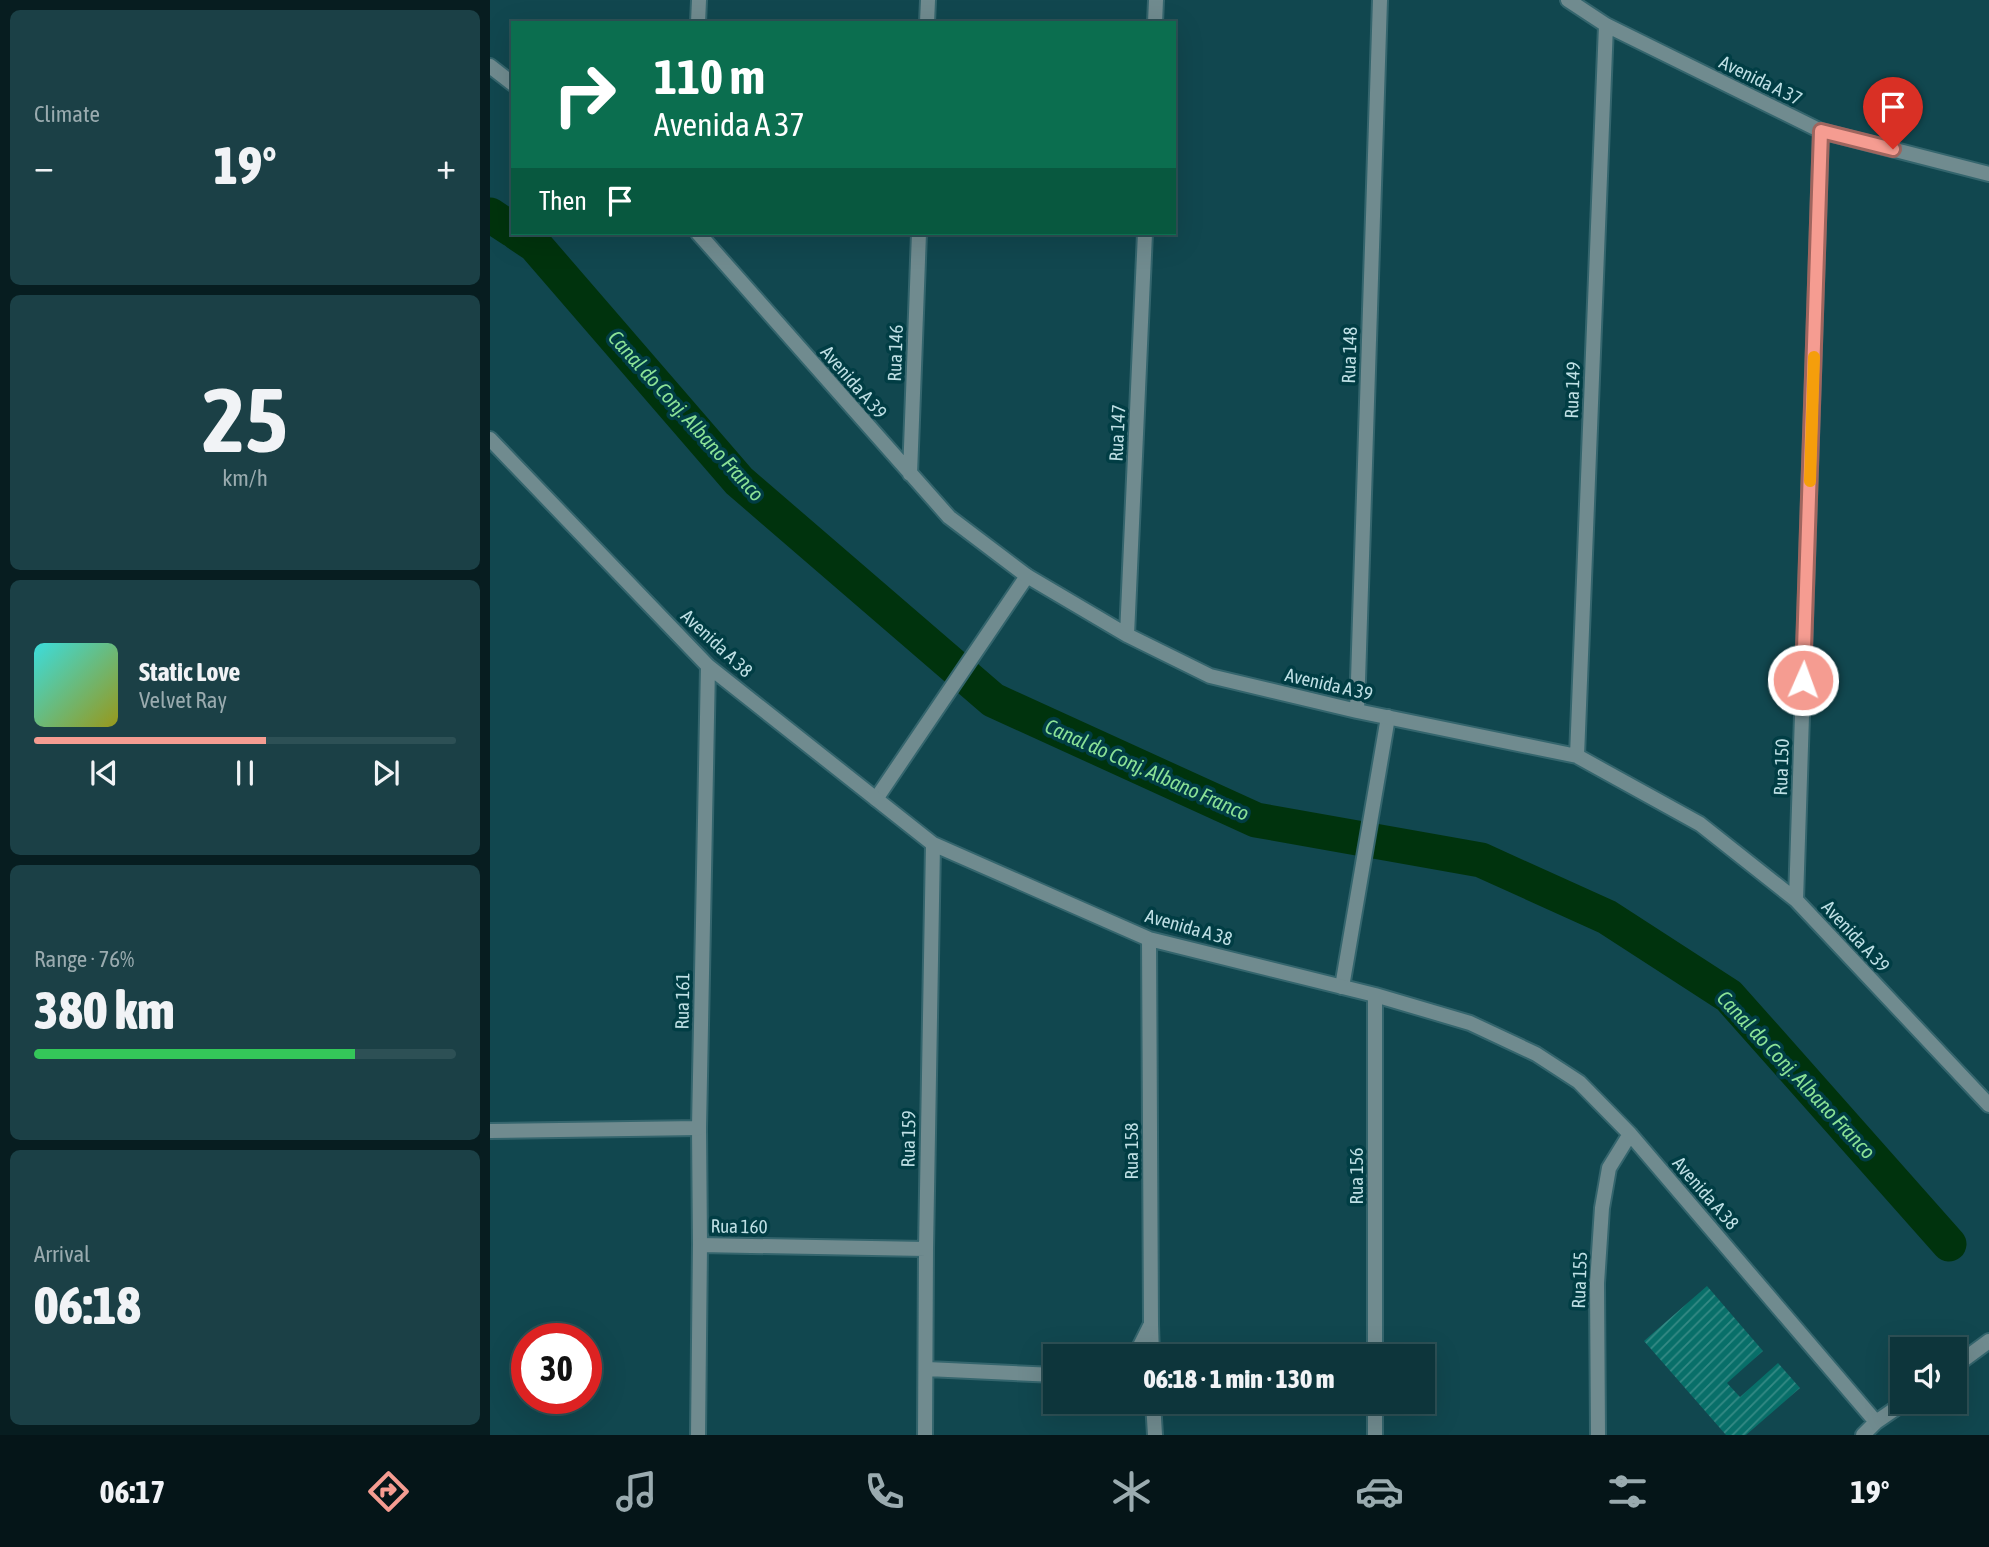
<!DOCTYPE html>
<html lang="en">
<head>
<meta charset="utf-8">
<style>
	:root { --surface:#0d353b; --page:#1b4046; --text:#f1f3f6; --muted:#9aabaf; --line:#2d5055; --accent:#f59c91 }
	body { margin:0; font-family:"Asap Condensed",sans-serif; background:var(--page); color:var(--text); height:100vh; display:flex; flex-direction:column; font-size:26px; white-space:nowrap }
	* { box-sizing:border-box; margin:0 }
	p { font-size:23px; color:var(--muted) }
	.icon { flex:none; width:38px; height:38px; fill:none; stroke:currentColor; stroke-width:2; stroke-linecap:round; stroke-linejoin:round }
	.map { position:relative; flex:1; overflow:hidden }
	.sheet { display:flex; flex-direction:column; gap:10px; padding:10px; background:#071d20; width:490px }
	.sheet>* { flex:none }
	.banner { position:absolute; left:21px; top:21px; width:665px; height:214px; border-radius:0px; box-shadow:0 7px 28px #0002,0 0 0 2px var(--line); background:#0b6e4f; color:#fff; overflow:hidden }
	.fabs { position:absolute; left:1400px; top:1337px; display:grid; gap:14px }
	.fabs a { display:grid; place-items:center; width:77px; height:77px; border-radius:0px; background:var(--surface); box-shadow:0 7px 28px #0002,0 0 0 2px var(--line); font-size:35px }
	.speed { position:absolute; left:21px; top:1323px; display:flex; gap:14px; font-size:35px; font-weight:700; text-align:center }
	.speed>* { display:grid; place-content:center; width:91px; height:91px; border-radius:50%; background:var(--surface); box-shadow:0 7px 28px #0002,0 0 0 2px var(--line); line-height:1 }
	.speed .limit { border:10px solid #d22; background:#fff; color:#111 }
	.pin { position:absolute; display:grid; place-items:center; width:60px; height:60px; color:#fff; margin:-72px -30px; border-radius:50% 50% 50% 0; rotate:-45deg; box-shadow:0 0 7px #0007 }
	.pin .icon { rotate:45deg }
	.me { position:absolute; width:77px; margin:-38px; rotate:2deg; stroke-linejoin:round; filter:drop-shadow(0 0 5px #0008) }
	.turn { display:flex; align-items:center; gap:24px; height:147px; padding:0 28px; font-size:32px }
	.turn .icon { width:91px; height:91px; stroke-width:2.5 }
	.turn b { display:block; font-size:49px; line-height:60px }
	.then { display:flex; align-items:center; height:66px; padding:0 28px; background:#0003; gap:14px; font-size:26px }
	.big { font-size:52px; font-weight:800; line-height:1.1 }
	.sheet .tile { flex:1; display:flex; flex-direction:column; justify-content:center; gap:10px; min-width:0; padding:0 24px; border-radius:10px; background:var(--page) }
	.sheet .dial { align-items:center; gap:0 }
	.dial b { font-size:91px; line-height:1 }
	.song { display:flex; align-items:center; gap:21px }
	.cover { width:84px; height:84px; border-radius:10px; background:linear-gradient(135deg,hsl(180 70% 55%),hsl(60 70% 35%)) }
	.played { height:7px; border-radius:4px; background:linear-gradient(90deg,var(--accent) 55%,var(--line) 55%) }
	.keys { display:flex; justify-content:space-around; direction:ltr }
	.heat { display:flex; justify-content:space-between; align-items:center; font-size:38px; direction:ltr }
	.charge { height:10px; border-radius:5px; background:linear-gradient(90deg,#34c759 76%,var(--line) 0) }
	.trip { position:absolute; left:553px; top:1344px; width:392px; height:70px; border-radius:0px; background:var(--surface); box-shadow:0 7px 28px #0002,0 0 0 2px var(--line); font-weight:800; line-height:70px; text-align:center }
	.dock { display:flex; height:112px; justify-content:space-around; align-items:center; background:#051518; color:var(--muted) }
	.dock .icon { width:49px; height:49px }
	.dock .active { color:var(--accent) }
	.dock b { font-size:32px; color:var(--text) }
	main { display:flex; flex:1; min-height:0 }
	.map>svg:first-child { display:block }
</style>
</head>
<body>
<main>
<section class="sheet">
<div class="tile"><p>Climate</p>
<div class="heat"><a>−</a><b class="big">19°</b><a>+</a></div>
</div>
<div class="tile dial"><b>25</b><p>km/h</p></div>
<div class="tile">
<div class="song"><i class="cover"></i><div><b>Static Love</b><p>Velvet Ray</p></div></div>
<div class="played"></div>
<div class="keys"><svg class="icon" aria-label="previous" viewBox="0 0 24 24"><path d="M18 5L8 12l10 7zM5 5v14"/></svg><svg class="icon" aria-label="pause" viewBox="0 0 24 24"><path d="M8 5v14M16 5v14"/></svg><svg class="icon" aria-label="next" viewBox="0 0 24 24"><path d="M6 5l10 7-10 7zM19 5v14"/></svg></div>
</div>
<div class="tile"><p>Range · 76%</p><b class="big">380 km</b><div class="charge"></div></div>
<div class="tile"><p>Arrival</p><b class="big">06:18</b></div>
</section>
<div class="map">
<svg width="1499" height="1435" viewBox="0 0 1499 1435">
	<defs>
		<pattern id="building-hatch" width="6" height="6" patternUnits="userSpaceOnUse" patternTransform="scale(1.75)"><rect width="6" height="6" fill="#086f69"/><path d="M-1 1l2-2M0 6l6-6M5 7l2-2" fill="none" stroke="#368a85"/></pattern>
	</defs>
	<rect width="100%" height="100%" fill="#11474f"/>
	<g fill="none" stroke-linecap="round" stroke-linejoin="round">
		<path stroke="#00330d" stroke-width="35" d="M0,215L23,230
			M27,233L45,245L249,481L503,700L766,820L991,860L1117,917L1239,996L1459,1244"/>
	</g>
	<path fill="url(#building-hatch)" d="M1217,1286L1273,1351L1237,1383L1250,1397L1288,1363L1310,1388L1256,1435H1236L1154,1341Z"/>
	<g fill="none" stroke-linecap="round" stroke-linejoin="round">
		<defs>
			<path id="pedestrian" d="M386,799L537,576
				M852,987L898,717
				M209,1128L210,1245
				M661,1324L662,1356
				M663,1402L665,1435"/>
			<path id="minor" d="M1078,0L1116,25L1331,131L1499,174
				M208,23L209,0
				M437,23L438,0
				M665,23L666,0
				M0,66L23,84
				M208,233L459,517L537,576L637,635L720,676L867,711L1087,756L1210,824L1306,900L1499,1105
				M0,439L218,666L443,844L659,939L885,995L980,1023L1046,1054L1089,1082L1140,1134L1386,1422
				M420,474L429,233
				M637,635L655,233
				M867,711L890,0
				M1087,756L1116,25
				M1306,900L1331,131
				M885,995V1356
				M0,1131L209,1128L218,666
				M642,1356L649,1348L661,1324L659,939
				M1465,1366L1499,1341
				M437,1369L565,1375
				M885,1402V1435
				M208,1435L210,1245L436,1249
				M435,1435L436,1249L443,844
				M1108,1435L1107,1283L1112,1208L1119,1168L1140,1134
				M1373,1435L1386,1422L1415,1402"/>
		</defs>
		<use href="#pedestrian" stroke="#34656d" stroke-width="18"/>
		<use href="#minor" stroke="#34656d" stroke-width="18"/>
		<use href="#pedestrian" stroke="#708b8f" stroke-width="14"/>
		<use href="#minor" stroke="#708b8f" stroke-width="14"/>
	</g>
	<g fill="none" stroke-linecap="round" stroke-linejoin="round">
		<defs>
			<path id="route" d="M1313,680L1331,131L1403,149"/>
		</defs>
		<use href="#route" stroke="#9f655e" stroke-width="18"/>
		<use href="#route" stroke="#f59c91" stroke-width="12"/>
		<path stroke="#f59e0b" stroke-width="12" d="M1320,481L1324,357"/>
	</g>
	<g text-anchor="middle" stroke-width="7" stroke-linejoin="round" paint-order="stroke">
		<g font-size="19" fill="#bedfe4" stroke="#013d44">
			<text transform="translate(1271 80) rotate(26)" y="7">Avenida A 37</text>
			<text transform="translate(405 353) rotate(-88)" y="7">Rua 146</text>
			<text transform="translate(859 355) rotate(-88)" y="7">Rua 148</text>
			<text transform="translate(364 382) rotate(49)" y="7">Avenida A 39</text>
			<text transform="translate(1082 390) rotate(-88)" y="7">Rua 149</text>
			<text transform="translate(627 433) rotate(-87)" y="7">Rua 147</text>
			<text transform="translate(227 643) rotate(43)" y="7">Avenida A 38</text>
			<text transform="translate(839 684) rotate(13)" y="7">Avenida A 39</text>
			<text transform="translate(1291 767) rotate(-88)" y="7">Rua 150</text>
			<text transform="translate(699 927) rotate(16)" y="7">Avenida A 38</text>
			<text transform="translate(1366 936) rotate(47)" y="7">Avenida A 39</text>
			<text transform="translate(192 1001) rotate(-89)" y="7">Rua 161</text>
			<text transform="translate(418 1139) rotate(-89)" y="7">Rua 159</text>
			<text transform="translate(641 1151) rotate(-90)" y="7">Rua 158</text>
			<text transform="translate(866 1176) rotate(-90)" y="7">Rua 156</text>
			<text transform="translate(1216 1193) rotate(49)" y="7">Avenida A 38</text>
			<text transform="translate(249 1226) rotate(1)" y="7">Rua 160</text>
			<text transform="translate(1089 1280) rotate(-88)" y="7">Rua 155</text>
		</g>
		<g font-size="21" font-style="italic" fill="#8ae196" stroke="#013d44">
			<text transform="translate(196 416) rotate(48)" y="7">Canal do Conj. Albano Franco</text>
			<text transform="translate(657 770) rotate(24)" y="7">Canal do Conj. Albano Franco</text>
			<text transform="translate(1306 1075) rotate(47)" y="7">Canal do Conj. Albano Franco</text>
		</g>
	</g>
</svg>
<div class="fabs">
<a><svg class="icon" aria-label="sound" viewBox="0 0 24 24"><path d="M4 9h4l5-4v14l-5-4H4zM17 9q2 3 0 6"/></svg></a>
</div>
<div class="speed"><div class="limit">30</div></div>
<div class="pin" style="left:1403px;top:149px;background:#d93025"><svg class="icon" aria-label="arrive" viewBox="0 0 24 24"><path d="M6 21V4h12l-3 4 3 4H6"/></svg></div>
<svg class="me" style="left:1313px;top:680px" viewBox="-20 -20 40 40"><circle r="17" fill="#f59c91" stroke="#fff" stroke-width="3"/><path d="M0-11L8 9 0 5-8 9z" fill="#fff"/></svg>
<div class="trip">06:18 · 1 min · 130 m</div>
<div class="banner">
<div class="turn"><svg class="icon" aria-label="right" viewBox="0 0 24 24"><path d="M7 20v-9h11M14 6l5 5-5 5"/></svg><div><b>110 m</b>Avenida A 37</div></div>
<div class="then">Then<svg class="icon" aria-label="arrive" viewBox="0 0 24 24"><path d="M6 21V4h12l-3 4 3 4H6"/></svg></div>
</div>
</div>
</main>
<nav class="dock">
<b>06:17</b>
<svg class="icon active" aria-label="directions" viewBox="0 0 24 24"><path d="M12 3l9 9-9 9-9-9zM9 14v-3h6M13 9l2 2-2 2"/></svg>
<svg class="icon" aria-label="music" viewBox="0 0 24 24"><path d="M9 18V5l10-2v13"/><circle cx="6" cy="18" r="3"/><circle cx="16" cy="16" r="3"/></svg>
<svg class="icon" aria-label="phone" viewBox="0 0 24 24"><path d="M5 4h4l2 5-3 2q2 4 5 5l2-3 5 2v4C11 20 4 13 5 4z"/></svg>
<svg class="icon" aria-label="climate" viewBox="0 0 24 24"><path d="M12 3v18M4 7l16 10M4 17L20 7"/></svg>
<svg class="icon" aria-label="car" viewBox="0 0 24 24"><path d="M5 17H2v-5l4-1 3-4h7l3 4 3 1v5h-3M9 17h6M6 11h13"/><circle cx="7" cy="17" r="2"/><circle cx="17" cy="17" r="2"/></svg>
<svg class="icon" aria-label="filters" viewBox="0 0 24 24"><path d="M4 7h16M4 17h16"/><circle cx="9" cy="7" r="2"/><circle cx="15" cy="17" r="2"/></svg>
<b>19°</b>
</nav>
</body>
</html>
